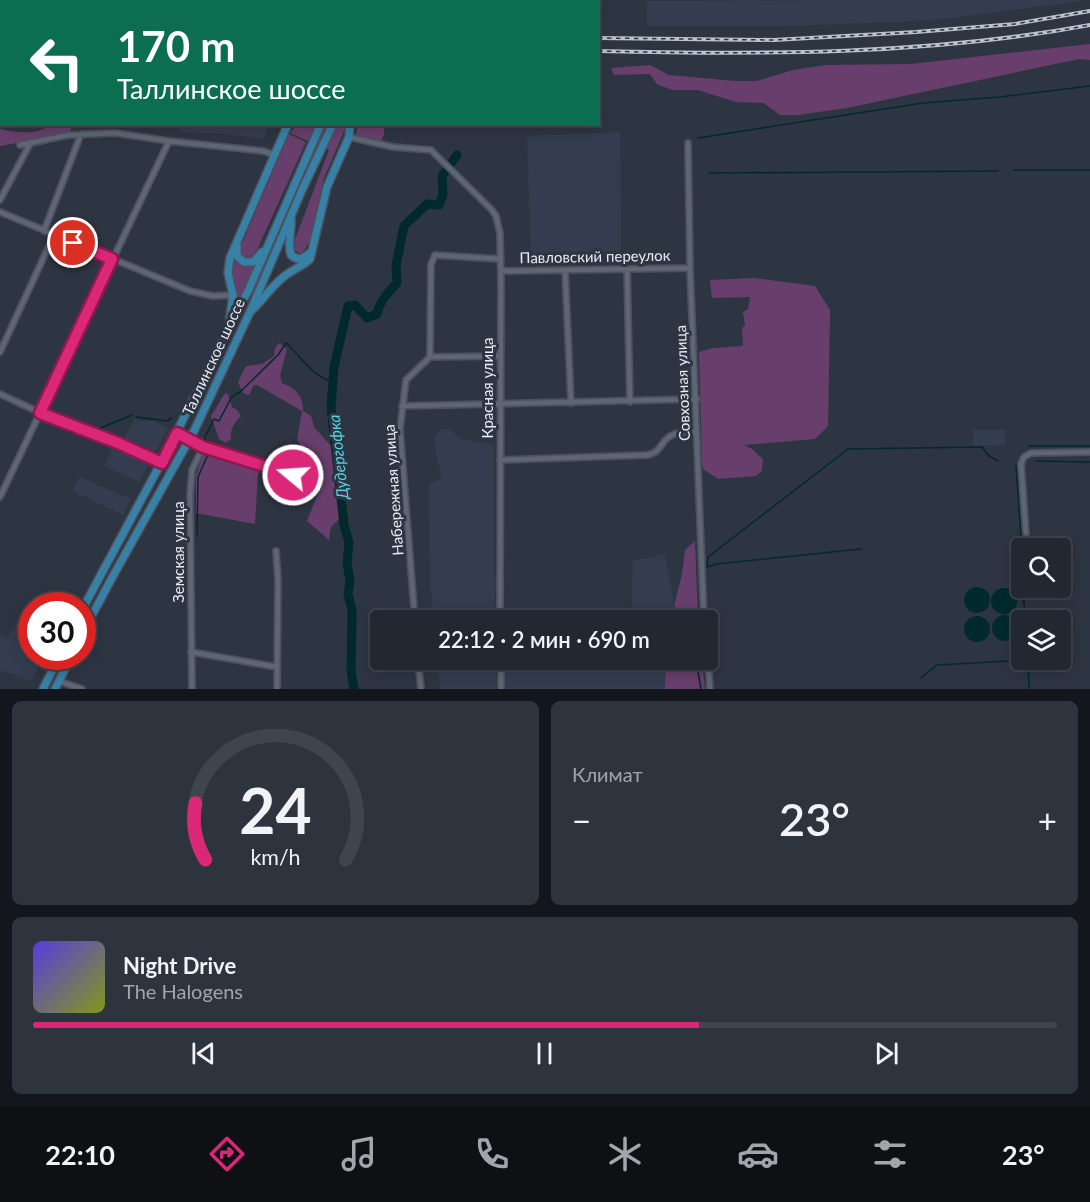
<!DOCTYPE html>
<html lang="ru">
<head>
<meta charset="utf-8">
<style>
	:root { --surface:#222832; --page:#2e343e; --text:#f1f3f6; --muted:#a2a6ac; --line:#3f444d; --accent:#db2777 }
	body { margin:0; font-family:Lato,sans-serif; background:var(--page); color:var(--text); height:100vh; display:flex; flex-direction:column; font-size:22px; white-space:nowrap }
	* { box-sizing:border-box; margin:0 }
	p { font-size:20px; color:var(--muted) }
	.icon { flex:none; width:33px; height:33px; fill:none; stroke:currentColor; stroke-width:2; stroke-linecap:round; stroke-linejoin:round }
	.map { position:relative; height:689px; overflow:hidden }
	.details { display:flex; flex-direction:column; gap:12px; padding:12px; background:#13161c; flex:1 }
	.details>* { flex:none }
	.banner { position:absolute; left:0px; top:0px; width:600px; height:126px; box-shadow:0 3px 15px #0003,0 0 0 2px var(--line); background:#0b6e4f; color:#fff; overflow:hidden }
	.controls { position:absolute; left:1011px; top:538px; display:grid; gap:12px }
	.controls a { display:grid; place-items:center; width:60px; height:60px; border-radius:6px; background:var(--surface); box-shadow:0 3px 15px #0003,0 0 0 2px var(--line); font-size:30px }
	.speed { position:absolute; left:18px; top:592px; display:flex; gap:12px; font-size:30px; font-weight:700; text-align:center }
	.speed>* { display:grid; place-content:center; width:78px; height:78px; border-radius:50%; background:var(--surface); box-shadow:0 3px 15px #0003,0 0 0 2px var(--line); line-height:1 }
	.speed .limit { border:9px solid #d22; background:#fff; color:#111 }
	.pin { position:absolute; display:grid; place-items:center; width:51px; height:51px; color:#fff; margin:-26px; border:3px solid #fff; border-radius:50%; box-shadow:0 2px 6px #0007 }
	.me { position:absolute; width:66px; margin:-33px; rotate:288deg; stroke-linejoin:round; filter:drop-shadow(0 0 4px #0008) }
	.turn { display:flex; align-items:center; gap:21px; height:126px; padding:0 18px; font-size:27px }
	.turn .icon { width:78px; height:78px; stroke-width:2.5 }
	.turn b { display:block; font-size:42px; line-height:51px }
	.big { font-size:45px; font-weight:600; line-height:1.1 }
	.details .card { flex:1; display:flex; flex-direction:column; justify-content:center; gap:9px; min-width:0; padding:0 21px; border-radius:9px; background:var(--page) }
	.details .dial { align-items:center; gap:0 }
	.dial svg { height:156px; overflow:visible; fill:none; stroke:var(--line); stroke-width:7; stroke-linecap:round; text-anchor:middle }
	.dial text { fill:var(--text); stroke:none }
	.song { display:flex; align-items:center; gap:18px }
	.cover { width:72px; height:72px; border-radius:9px; background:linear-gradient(135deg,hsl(250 70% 55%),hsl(70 70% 35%)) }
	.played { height:6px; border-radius:3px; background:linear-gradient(90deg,var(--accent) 65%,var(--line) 65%) }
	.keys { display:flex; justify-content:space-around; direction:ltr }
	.heat { display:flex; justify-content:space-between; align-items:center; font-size:33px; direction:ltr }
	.details .tiles { flex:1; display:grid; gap:12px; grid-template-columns:1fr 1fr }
	.card:last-child { grid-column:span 2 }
	.trip { position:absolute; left:370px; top:610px; width:348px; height:60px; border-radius:6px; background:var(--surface); box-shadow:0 3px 15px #0003,0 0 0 2px var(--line); font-weight:600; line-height:60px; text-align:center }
	.tab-bar { display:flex; height:96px; justify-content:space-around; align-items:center; background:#0e1014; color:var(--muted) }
	.tab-bar .icon { width:42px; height:42px }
	.tab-bar .on { color:var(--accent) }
	.tab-bar b { font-size:27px; color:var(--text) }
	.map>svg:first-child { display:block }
</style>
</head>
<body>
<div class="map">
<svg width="1090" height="689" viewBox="0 0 1090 689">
	<rect width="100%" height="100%" fill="#2e3542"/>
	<path fill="#343d50" d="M843,0H1089L951,18L896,22L782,26H647V1Z
		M180,125V124L267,125L265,139L225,134L179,132Z
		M620,132L621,258H531L527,136Z
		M134,419L142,421H153L168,428L157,449L150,454L123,441Z
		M449,429L461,439L494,445L495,621H434L430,581L429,484L442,478L436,454L435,438L439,430Z
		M973,430H1005V445L973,446Z
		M113,447L122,448L140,456L148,466L139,482L104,466Z
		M79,477L131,499L123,515L73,491Z
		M665,554L674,606L681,611V621H631L633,561Z
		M17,622L31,629L32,657H43L32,681L0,670V635L7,638Z
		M437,660H496V689H440Z
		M504,660H666L665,689H504Z"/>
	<path fill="#683f6c" d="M1090,44V60L1079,59L847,108L798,115H780L764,103L736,102L698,90H672L657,84L650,74L614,75L611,68L650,65L669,75L735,81H757L793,70L826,65L911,64Z
		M49,125H71L72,127L70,131L52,135L46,144L32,146L23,142L0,146V129C15,132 37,136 49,125Z
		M297,125H342L345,129L324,178L310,240L302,254L295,251L294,242L329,150L290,133Z
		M358,125H384V134L381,141L357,137L356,134Z
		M289,134L306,142L256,252L249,258L242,255L241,246Z
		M233,259L243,266H256L237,303L231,273Z
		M754,278L815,286L830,310L828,426L815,439L744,445L752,449L763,459L762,471L756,476L718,479L703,469L702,461L699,352L713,348L743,346L742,328L745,325L743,312L748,309L750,297L712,298L710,280Z
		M279,343L287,349L280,376L282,383C296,388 303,396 303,411L311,416L314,427L333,448L341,517L331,527L329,540L307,521L319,491L307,481V456L297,440L302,411L257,385H254L249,395L243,393L238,382L246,366L262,364L274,356L275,348Z
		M225,393L228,394L232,407L237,410L241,416C234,423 230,429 231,439L226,443L219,439L211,416Z
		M209,450L261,468L258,474L255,524L196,513V475L204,453Z
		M695,541L698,621H681L680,611L674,606L682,574L685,550Z
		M666,660H702L705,689H665Z"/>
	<path fill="#00292e" d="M964 600a13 13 0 1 1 26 0a13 13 0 1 1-26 0Z
		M991 601a13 13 0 1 1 26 0a13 13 0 1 1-26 0Z
		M992 628a13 13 0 1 1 26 0a13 13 0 1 1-26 0Z
		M964 629a13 13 0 1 1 26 0a13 13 0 1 1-26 0Z"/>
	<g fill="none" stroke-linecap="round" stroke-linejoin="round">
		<path stroke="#00292e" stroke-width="1.5" d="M698,138L923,103L999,97L1090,86
			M1014,170H1090
			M709,173L998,171
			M136,417L168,421L170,418L172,419
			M96,430L132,415
			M1028,446H1090
			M211,447L209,442L204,439L214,419L219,421L231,398L237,393H239L278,355L286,343C300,355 314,379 333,381
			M1036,461L1090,462
			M1016,465L1021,537
			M197,536L198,477L209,452
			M1021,544L1022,554
			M861,549L717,564L707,567L708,557L848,449L982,447L989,456L998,461
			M1023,588L1025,621
			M688,616L691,618L700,615L701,621
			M696,660L701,689
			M705,660L707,689
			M921,678L937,665L1028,660L1029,689"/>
		<path stroke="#00292e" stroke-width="9" d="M354,689L351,671L352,610L348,594L350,581L347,563L349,542L344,525L331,407L334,367L348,306L355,305L367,318L377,314C380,300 388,293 397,283L396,265L404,226L427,204L439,205L443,195L442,176L457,155"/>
		<defs>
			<path id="minor" d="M349,137L393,147L431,150L492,210L496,216L500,233L501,281L500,621
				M688,143L690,268L704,621
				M20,145L68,135L115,133L169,141L263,151L275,155
				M0,200L31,142
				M0,212L190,291L213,296L233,295
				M44,231L81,134
				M627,269L630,402
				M565,270L571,403
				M501,271L690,268
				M0,352L54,235
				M430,357L500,356
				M0,394L41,413L118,443L161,463
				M402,406L697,399
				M177,433L203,447L192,470L190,496L192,689
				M203,447L293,475
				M500,460L647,455C662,452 659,444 669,437C677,431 688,432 697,433
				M0,497L169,141
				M1026,533L1021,464L1024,457L1031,453L1090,452
				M276,551L278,579L277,689
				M415,621L400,429L406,380L430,357L431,264L435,255L501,259
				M191,652L277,667
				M418,660L421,689
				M501,660V689
				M708,660L710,689
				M59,681L82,689"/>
			<path id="primary" d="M376,2V0
				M387,2L388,0
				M291,219C292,231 287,243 291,255C299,262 304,258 311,252
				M237,245V256L244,262H253L262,252
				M252,310C264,299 273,284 286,275C294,269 303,266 310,259L327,187L349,137L350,124
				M229,324L233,295L228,273L230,258L288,124
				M82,610L161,463L249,289L321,124
				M82,634L113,576L194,431L250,312L302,190L333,124
				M43,689L59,657
				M55,689L71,657"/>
		</defs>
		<use href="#minor" stroke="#4c525d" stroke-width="8"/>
		<use href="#primary" stroke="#4c525d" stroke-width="10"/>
		<use href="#minor" stroke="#5e6675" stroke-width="4.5"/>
		<use href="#primary" stroke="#3781a7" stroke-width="7"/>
		<defs>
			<path id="rail" d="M0,35H2
				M598,38L774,40L916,32L1015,24L1090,11
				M598,51C762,55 928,55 1090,25
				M0,52H2
				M0,71L2,70
				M0,82L2,81"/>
		</defs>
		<use href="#rail" stroke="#bcc2cb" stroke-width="4"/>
		<use href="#rail" stroke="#2e3542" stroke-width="1.5" stroke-dasharray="4.5" stroke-linecap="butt"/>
	</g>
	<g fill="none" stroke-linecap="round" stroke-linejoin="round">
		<defs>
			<path id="route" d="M73,243L112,259L40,413L118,443L162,463L177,433L203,447L293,475"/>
		</defs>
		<use href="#route" stroke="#8e194d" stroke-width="15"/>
		<use href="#route" stroke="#db2777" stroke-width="10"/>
	</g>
	<g text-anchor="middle" stroke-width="6" stroke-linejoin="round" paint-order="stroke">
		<g font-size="15" fill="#e7ecf4" stroke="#2e3542">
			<text transform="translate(595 257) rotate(-1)" y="5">Павловский переулок</text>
			<text transform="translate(214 357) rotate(-65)" y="5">Таллинское шоссе</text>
			<text transform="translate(683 383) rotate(-92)" y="5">Совхозная улица</text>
			<text transform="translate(488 388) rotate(-90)" y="5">Красная улица</text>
			<text transform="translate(394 490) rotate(-94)" y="5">Набережная улица</text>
			<text transform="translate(179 552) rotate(-90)" y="5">Земская улица</text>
		</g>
		<g font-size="16" font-style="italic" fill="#51d4e2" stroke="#2e3542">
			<text transform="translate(338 457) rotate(-96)" y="6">Дудергофка</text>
		</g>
	</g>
</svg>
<div class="controls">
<a><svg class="icon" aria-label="search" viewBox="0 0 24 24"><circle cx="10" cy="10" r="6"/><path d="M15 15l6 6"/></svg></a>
<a><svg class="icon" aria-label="layers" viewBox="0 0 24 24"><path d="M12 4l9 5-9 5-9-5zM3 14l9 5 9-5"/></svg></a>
</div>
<div class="speed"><div class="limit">30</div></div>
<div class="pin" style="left:73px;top:243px;background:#d93025"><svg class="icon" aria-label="arrive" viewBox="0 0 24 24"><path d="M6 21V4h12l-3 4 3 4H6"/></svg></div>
<svg class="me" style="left:293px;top:475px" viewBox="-20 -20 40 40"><circle r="17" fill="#db2777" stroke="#fff" stroke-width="3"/><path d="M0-11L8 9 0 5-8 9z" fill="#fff"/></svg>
<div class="trip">22:12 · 2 мин · 690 m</div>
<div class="banner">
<div class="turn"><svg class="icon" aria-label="left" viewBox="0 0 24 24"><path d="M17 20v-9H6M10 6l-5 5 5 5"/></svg><div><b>170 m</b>Таллинское шоссе</div></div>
</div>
</div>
<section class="details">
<div class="tiles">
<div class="card dial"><svg viewBox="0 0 100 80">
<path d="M14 69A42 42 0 1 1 86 69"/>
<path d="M14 69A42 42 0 0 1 9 40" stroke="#db2777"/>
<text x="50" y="56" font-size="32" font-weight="700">24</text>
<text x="50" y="72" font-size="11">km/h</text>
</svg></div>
<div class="card"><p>Климат</p>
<div class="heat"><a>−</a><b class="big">23°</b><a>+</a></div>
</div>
<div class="card">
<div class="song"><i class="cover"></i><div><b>Night Drive</b><p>The Halogens</p></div></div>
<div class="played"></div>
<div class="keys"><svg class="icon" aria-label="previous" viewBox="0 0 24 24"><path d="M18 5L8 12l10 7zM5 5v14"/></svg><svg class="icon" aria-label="pause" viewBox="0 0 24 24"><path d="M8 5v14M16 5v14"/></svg><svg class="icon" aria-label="next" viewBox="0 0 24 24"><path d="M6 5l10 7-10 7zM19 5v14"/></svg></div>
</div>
</div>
</section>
<nav class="tab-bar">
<b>22:10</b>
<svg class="icon on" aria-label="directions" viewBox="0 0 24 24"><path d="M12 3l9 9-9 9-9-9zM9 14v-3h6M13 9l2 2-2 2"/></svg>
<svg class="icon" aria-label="music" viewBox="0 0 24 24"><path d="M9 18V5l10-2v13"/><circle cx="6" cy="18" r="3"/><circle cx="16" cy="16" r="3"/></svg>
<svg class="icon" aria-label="phone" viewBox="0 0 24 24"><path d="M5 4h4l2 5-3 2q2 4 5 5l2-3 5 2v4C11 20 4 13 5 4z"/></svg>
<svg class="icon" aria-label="climate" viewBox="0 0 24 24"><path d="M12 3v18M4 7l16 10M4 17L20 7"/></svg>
<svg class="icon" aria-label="car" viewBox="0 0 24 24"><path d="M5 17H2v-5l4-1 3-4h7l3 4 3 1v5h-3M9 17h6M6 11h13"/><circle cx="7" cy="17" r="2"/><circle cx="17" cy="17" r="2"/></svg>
<svg class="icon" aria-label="filters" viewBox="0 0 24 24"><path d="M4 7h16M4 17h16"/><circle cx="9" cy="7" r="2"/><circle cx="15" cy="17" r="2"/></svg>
<b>23°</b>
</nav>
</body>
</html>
